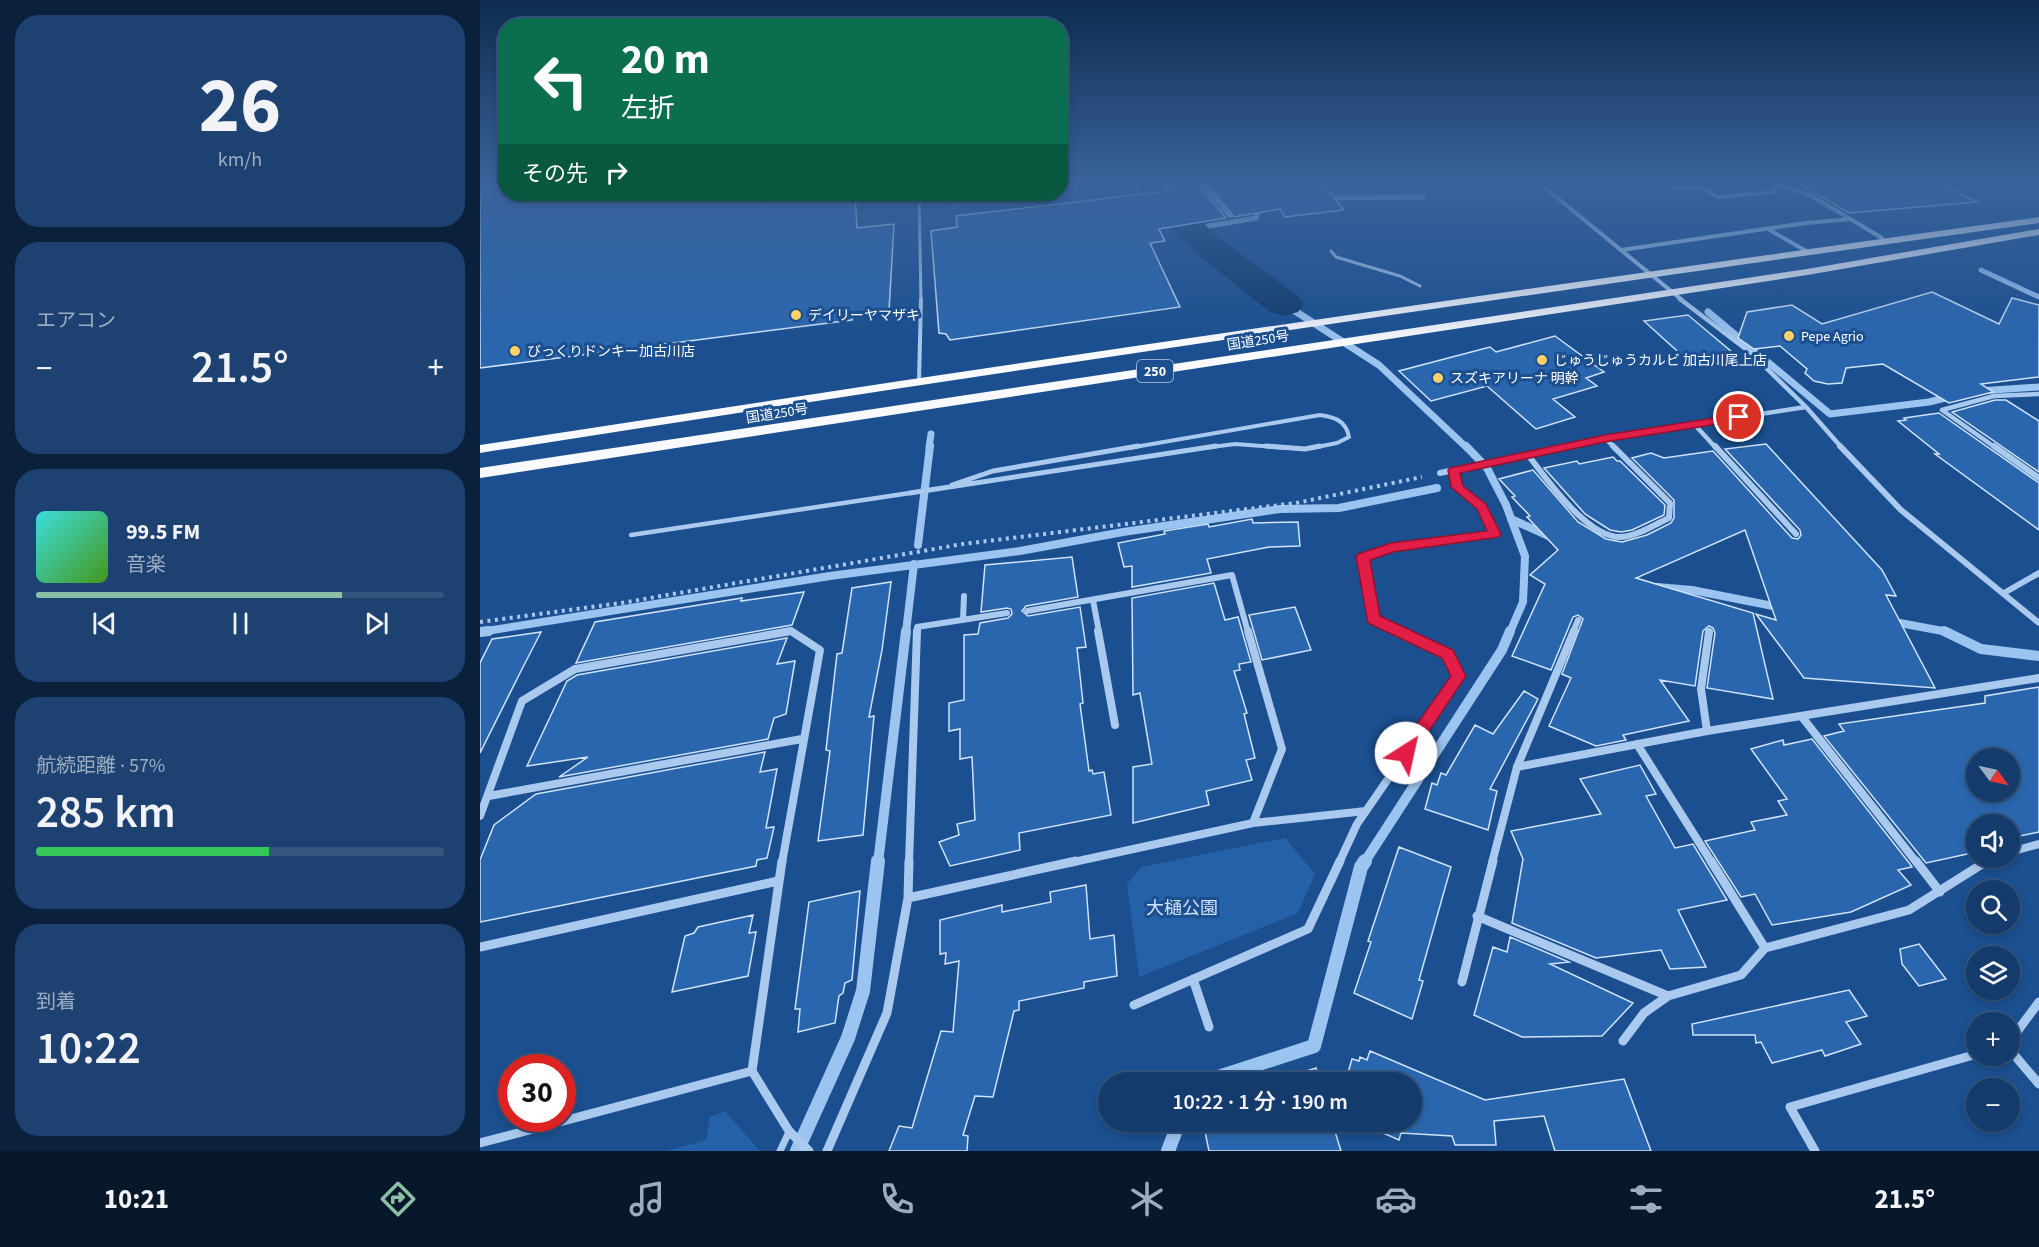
<!DOCTYPE html>
<html lang="ja">
<head>
<meta charset="utf-8">
<style>
	:root { --surface:#143b6b; --page:#1d4271; --text:#f1f3f6; --muted:#9dadc1; --line:#33557e; --accent:#8abfa5 }
	body { margin:0; font-family:"Source Sans 3","Noto Sans JP",sans-serif; background:var(--page); color:var(--text); height:100vh; display:flex; flex-direction:column; font-size:22px; white-space:nowrap }
	* { box-sizing:border-box; margin:0 }
	p { font-size:20px; color:var(--muted) }
	.icon { flex:none; width:33px; height:33px; fill:none; stroke:currentColor; stroke-width:2; stroke-linecap:round; stroke-linejoin:round }
	.map { position:relative; flex:1; overflow:hidden }
	.side { display:flex; flex-direction:column; gap:15px; padding:15px; background:#0b203b; width:480px }
	.side>* { flex:none }
	.guide { position:absolute; left:18px; top:18px; width:570px; height:183px; border-radius:24px; box-shadow:0 3px 9px #0003,0 0 0 2px var(--line); background:#0b6e4f; color:#fff; overflow:hidden }
	.needle { width:39px; rotate:123deg }
	.controls { position:absolute; left:1486px; top:748px; display:grid; gap:12px }
	.controls a { display:grid; place-items:center; width:54px; height:54px; border-radius:50%; background:var(--surface); box-shadow:0 3px 9px #0003,0 0 0 2px var(--line); font-size:30px }
	.speed { position:absolute; left:18px; top:1054px; display:flex; gap:12px; font-size:30px; font-weight:700; text-align:center }
	.speed>* { display:grid; place-content:center; width:78px; height:78px; border-radius:50%; background:var(--surface); box-shadow:0 3px 9px #0003,0 0 0 2px var(--line); line-height:1 }
	.speed .limit { border:9px solid #d22; background:#fff; color:#111 }
	.pin { position:absolute; display:grid; place-items:center; width:51px; height:51px; color:#fff; margin:-26px; border:3px solid #fff; border-radius:50%; box-shadow:0 2px 6px #0007 }
	.me { position:absolute; width:66px; margin:-33px; rotate:35deg; stroke-linejoin:round; filter:drop-shadow(0 0 4px #0008) }
	.turn { display:flex; align-items:center; gap:21px; height:126px; padding:0 24px; font-size:27px }
	.turn .icon { width:78px; height:78px; stroke-width:2.5 }
	.turn b { display:block; font-size:42px; line-height:51px }
	.then { display:flex; align-items:center; height:57px; padding:0 24px; background:#0003; gap:12px; font-size:22px }
	.big { font-size:45px; font-weight:600; line-height:1.1 }
	.side .card { flex:1; display:flex; flex-direction:column; justify-content:center; gap:9px; min-width:0; padding:0 21px; border-radius:24px; background:var(--page) }
	.side .dial { align-items:center; gap:0 }
	.dial b { font-size:78px; line-height:1 }
	.song { display:flex; align-items:center; gap:18px }
	.cover { width:72px; height:72px; border-radius:9px; background:linear-gradient(135deg,hsl(180 70% 55%),hsl(100 70% 35%)) }
	.played { height:6px; border-radius:3px; background:linear-gradient(90deg,var(--accent) 75%,var(--line) 75%) }
	.keys { display:flex; justify-content:space-around; direction:ltr }
	.heat { display:flex; justify-content:space-between; align-items:center; font-size:33px; direction:ltr }
	.charge { height:9px; border-radius:4px; background:linear-gradient(90deg,#34c759 57%,var(--line) 0) }
	.trip { position:absolute; left:618px; top:1072px; width:324px; height:60px; border-radius:30px; background:var(--surface); box-shadow:0 3px 9px #0003,0 0 0 2px var(--line); font-weight:600; line-height:60px; text-align:center }
	.tab-bar { display:flex; height:96px; justify-content:space-around; align-items:center; background:#08182b; color:var(--muted) }
	.tab-bar .icon { width:42px; height:42px }
	.tab-bar .selected { color:var(--accent) }
	.tab-bar b { font-size:27px; color:var(--text) }
	main { display:flex; flex:1; min-height:0 }
	.map>svg:first-child { display:block }
</style>
</head>
<body>
<main>
<section class="side">
<div class="card dial"><b>26</b><p>km/h</p></div>
<div class="card"><p>エアコン</p>
<div class="heat"><a>−</a><b class="big">21.5°</b><a>+</a></div>
</div>
<div class="card">
<div class="song"><i class="cover"></i><div><b>99.5 FM</b><p>音楽</p></div></div>
<div class="played"></div>
<div class="keys"><svg class="icon" aria-label="previous" viewBox="0 0 24 24"><path d="M18 5L8 12l10 7zM5 5v14"/></svg><svg class="icon" aria-label="pause" viewBox="0 0 24 24"><path d="M8 5v14M16 5v14"/></svg><svg class="icon" aria-label="next" viewBox="0 0 24 24"><path d="M6 5l10 7-10 7zM19 5v14"/></svg></div>
</div>
<div class="card"><p>航続距離 · 57%</p><b class="big">285 km</b><div class="charge"></div></div>
<div class="card"><p>到着</p><b class="big">10:22</b></div>
</section>
<div class="map">
<svg width="1559" height="1151" viewBox="0 0 1559 1151">
	<rect width="100%" height="100%" fill="#1b4f8f"/>
	<path fill="#2461a8" d="M581,182H655L660,188L471,208L470,194H580Z
		M805,838L835,874L818,913L659,977L647,884L661,867Z
		M245,1111L280,1151H186L226,1140L230,1117Z"/>
	<g fill="none" stroke-linecap="round" stroke-linejoin="round">
		<path stroke="#9cc4f0" stroke-width="5" d="M843,198L943,197
			M711,229L776,218L778,211L786,205
			M1501,270L1559,297"/>
		<path stroke="#9cc4f0" stroke-width="7" d="M804,304L899,365L987,448
			M1228,312L1350,414L1449,402L1473,396
			M1499,391L1559,387
			M449,448L451,434"/>
		<path stroke="#9cc4f0" stroke-width="8" d="M986,446L1007,468L1026,505L1045,556L1043,602L1030,632
			M1031,519L1071,537
			M438,545L450,446
			M1177,587L1212,590L1303,608
			M1409,621L1468,632
			M0,632L350,576L540,551L643,532L800,509L859,508L957,488
			M426,632L434,564"/>
		<path stroke="#9cc4f0" stroke-width="10" d="M1464,631L1501,649L1559,656
			M0,632L9,631
			M398,863L426,631
			M884,863L1022,650L1030,631"/>
		<path stroke="#9cc4f0" stroke-width="14" d="M720,1083L834,1046L881,867L885,861
			M317,1151L368,1038L383,991L398,861
			M688,1151L699,1122"/>
		<path fill="#123a6d" fill-rule="evenodd" d="M655,182H687L734,234L818,296L824,304L818,312L804,316L790,312L710,248Z"/>
	</g>
	<path fill="#2a66ad" stroke="#cfe3fa" stroke-width="1.5" fill-rule="evenodd" d="M26,182V194H375L377,228L414,224L409,311L373,316L372,320L0,368V183Z
		M683,182H717L746,218L679,229L685,241L670,243L700,307L470,340L466,334L459,333L451,231L477,227L476,216L689,191Z
		M726,182H822L824,185L842,183L864,210L805,217L800,209L754,217Z
		M1317,182H1458L1497,202L1369,213Z
		M1452,292L1519,324L1532,298L1559,305V377L1501,384L1513,392L1469,403L1403,364L1366,368L1362,383L1348,384L1334,381L1325,373L1327,369L1300,346L1274,349L1258,338L1267,312L1312,305L1342,324Z
		M1208,315L1252,352L1206,359L1164,321Z
		M1075,336L1124,372L1106,378L1117,386L1073,399L1095,417L1056,429L1007,386L951,401L919,371L1010,347L1016,352Z
		M1515,400H1526L1559,421V472L1472,412Z
		M1459,413L1559,483V530L1455,454H1459L1418,421L1426,420L1424,418Z
		M1286,444L1402,570L1416,596L1406,595L1455,688L1324,678L1276,614L1296,620L1265,530L1156,578L1273,613L1293,699L1227,688L1235,633L1233,628L1229,626L1223,631L1215,686L1180,680L1209,721L1143,735L1146,740L1116,746L1069,726L1091,678L1082,674L1103,619L1098,615L1093,617L1071,670L1032,656L1065,584L1050,575L1078,550L1047,517L1050,516L1032,497L1035,496L1019,479L1053,470L1098,522L1126,539L1142,542L1167,535L1191,523L1194,518V500L1152,458L1171,453L1184,458L1233,451L1312,538L1318,539L1321,535L1320,530L1245,449Z
		M1133,457L1137,461H1140L1185,505L1184,515L1152,530L1141,532L1130,530L1105,514L1064,468L1097,461L1099,464Z
		M772,519L773,523L818,522L820,546L789,547L727,559L731,573L652,587V566L644,567L638,543L685,534L684,531L728,524L729,527Z
		M592,557L598,597L546,606L542,611L548,616L600,607L606,647L597,648L603,703L600,704L609,771L612,770L613,774L624,772L631,815L539,833L540,850L470,866L459,842L479,835L477,824L495,820L492,757L480,759V729L469,731V703L484,700V635L498,634L500,623L528,618L532,614L531,609L527,608L501,612L505,565Z
		M411,582L402,650L389,717L394,716L383,835L338,841L350,751L346,750L357,654L362,653L372,588Z
		M734,583L745,620L758,617L771,662L759,664L760,670L754,671L767,713L764,714L775,758L766,760L772,780L726,791L729,805L653,823V767L672,764L660,693L653,695L652,598Z
		M324,592L312,625L96,663L115,622L262,598L261,601Z
		M815,607L831,650L782,660L769,615Z
		M61,632L41,671L0,753V663L12,639Z
		M307,638L297,664L315,661L306,714L294,718L288,739L79,777L108,757L47,766L87,681L97,675Z
		M1559,687V832L1530,838V825H1497V844L1487,846L1492,853L1446,863L1344,736L1364,731L1359,724L1505,703V696ZM1497,759H1530V792H1497Z
		M1044,691L1058,699L1010,789L1017,791L1008,830L945,809L952,783L957,785L961,773L966,775L995,725L1013,734Z
		M1332,739L1430,864L1432,867L1418,870L1431,885L1371,912L1292,925L1275,894L1261,897L1225,841L1275,830L1271,822L1307,815L1298,801L1307,799L1271,749L1303,740L1304,745Z
		M285,752L280,772L297,769L286,828L294,827L287,858L277,860L276,866L0,922V860L14,825L56,794Z
		M1160,765L1176,794L1166,796L1195,848L1213,844L1247,900L1198,910L1226,967L1190,969L1181,950L1116,958L1032,923L1043,859L1031,831L1121,814L1100,779Z
		M919,847L971,867L939,980L943,981L932,1019L874,993L891,942L888,941Z
		M606,885L610,939L634,935L637,976L604,982V988L539,1001V1010L534,1011L513,1097L495,1096L483,1135L488,1136L487,1151H409L419,1126L432,1128L461,1031L473,1032L479,961L465,964L466,953L460,954V920L522,905V912L571,902L570,892Z
		M380,891L372,980L365,983L363,993L359,996L355,1023L318,1032L320,1009H315L329,902Z
		M273,915L269,933L276,932L268,976L192,992L205,936L214,933L218,927Z
		M1030,937L1089,962L1070,964L1153,1003L1122,1036L1042,1037L994,1015L1013,947L1027,952Z
		M1439,944L1466,979L1439,986L1422,964L1420,949Z
		M1369,990L1387,1016L1366,1022L1381,1044L1345,1056L1342,1050L1292,1063L1281,1042L1276,1043L1275,1035H1213L1212,1024Z
		M890,1051L1005,1100L1144,1079L1171,1151H1075L1064,1116L1014,1121L1016,1145H975L972,1136L921,1133L919,1140L878,1122H932V1083H865L872,1059L879,1061L880,1057L887,1060Z
		M836,1068L840,1083H789Z
		M723,1122H852L861,1151H729Z"/>
	<g fill="none" stroke-linecap="round" stroke-linejoin="round">
		<path stroke="#a9c9ee" stroke-width="4" stroke-dasharray="3 4.5" stroke-linecap="butt" d="M0,622L141,603L483,544L816,503L942,477"/>
		<path stroke="#a9c9ee" stroke-width="3" d="M439,194L441,300
			M851,251L856,257L920,276L940,286"/>
		<path stroke="#a9c9ee" stroke-width="4" d="M439,381L441,299"/>
		<path stroke="#a9c9ee" stroke-width="4.5" d="M151,535L430,493"/>
		<path stroke="#a9c9ee" stroke-width="7" d="M300,1151L309,1132"/>
		<path stroke="#a9c9ee" stroke-width="4" d="M649,448L840,415C855,417 866,421 869,437L857,443L832,448
			M724,448L755,444L807,448"/>
		<path stroke="#a9c9ee" stroke-width="5" d="M786,446L825,449L840,446
			M472,485L513,471L658,446
			M430,493L736,446"/>
		<path stroke="#a9c9ee" stroke-width="4" d="M721,182L750,216
			M1058,182L1202,300
			M1186,182L1191,187H1220L1238,197L1293,192L1297,184
			M1291,182L1332,196L1402,238
			M1288,229L1328,252
			M1141,250L1326,223L1371,219"/>
		<path stroke="#a9c9ee" stroke-width="4.5" d="M1200,299L1271,353L1326,407L1362,448
			M1214,424L1236,448
			M1125,438L1135,448
			M1079,448L1125,438L1326,407
			M1516,448L1462,410L1514,396L1559,394"/>
		<path stroke="#a9c9ee" stroke-width="6" d="M1235,446L1316,534
			M1360,446L1421,510L1559,623
			M1514,446L1559,478
			M1048,455C1067,479 1107,538 1141,537C1157,536 1174,525 1189,518L1190,503L1133,446
			M960,473L1086,446
			M1524,593L1559,573
			M613,600L619,632
			M547,611L752,575L768,632
			M483,620L484,596
			M304,632H313
			M437,632V627L527,613
			M921,632L893,619L883,557L911,547L1015,534L1002,507L977,487L974,470
			M1093,632L1098,620"/>
		<path stroke="#a9c9ee" stroke-width="8" d="M618,631L635,725
			M1322,717L1437,863
			M1227,731L1221,689L1229,632
			M1157,744L1232,863
			M1037,767L1227,731L1559,678
			M9,796L322,739
			M0,816L42,701L95,669L311,631L340,650L302,863
			M773,823L886,811
			M1530,852L1559,844
			M429,863L437,631
			M589,863L773,823L802,749L768,631
			M859,863L877,824L979,676L968,654L918,631
			M1012,863L1037,767L1094,631
			M1505,863L1513,858"/>
		<path stroke="#a9c9ee" stroke-width="9" d="M1231,861L1285,948
			M1436,861L1460,892
			M428,898L596,861
			M997,916L1188,996L1261,975L1285,948L1429,910L1507,861
			M0,947L298,881
			M713,979L729,1027
			M982,982L1013,861
			M654,1005L828,929L860,861
			M1143,1041L1164,1013L1188,996
			M1530,1041L1559,1002
			M1530,1050L1559,1084
			M272,1071L302,861
			M0,1143L272,1071L309,1131L329,1151
			M347,1151L407,1013L428,898L429,861
			M1335,1151L1310,1107L1497,1054"/>
		<path fill="#f8faff" fill-rule="evenodd" d="M1559,217V223C1039,295 519,372 0,453V445C519,365 1039,289 1559,217Z
			M1559,229V235L1327,275L0,478V468L1327,269Z"/>
	</g>
	<linearGradient id="sky" x2="0" y2="1"><stop stop-color="#0f2b4f"/><stop offset="0.53" stop-color="#39639b"/><stop offset="1" stop-color="#39639b" stop-opacity="0"/></linearGradient>
	<rect width="1559" height="343" fill="url(#sky)"/>
	<path fill="#e11d48" stroke="#92132f" stroke-width="1.5" d="M1259,414L1264,417L1263,420L1125,442L980,473L983,486L1006,504L1021,534L1019,537L913,552L890,560L900,616L973,650L986,676L931,758L926,760L920,758L917,753L920,748L971,676L962,658L888,623L876,557L878,554L911,543L1007,531L997,509L971,487L968,470L970,468L1125,435Z"/>
	<g fill="#ffd166" stroke="#1b4f8f" stroke-width="2">
		<circle cx="316" cy="315" r="6"/>
		<circle cx="1309" cy="336" r="6"/>
		<circle cx="35" cy="351" r="6"/>
		<circle cx="1062" cy="360" r="6"/>
		<circle cx="958" cy="378" r="6"/>
	</g>
	<g text-anchor="middle" stroke-width="6" stroke-linejoin="round" paint-order="stroke">
		<g font-size="14" fill="#fff" stroke="#1b4f8f" text-anchor="start">
			<text x="328" y="320">デイリーヤマザキ</text>
			<text x="1321" y="341">Pepe Agrio</text>
			<text x="47" y="356">びっくりドンキー加古川店</text>
			<text x="1074" y="365">じゅうじゅうカルビ 加古川尾上店</text>
			<text x="970" y="383">スズキアリーナ 明幹</text>
		</g>
		<g font-size="14" fill="#fff" stroke="#1b4f8f">
			<text transform="translate(778 340) rotate(-9)" y="5">国道250号</text>
			<text transform="translate(297 413) rotate(-9)" y="5">国道250号</text>
		</g>
		<rect fill="#1b4f8f" stroke="#bbcadd" stroke-width="1.5" x="657" y="360" width="36" height="22" rx="4.5"/>
		<g font-size="14" font-weight="bold" fill="#fff">
			<text x="675" y="376">250</text>
		</g>
		<g font-size="18" fill="#cfe3fa" stroke="#1b4f8f">
			<text x="702" y="914">大樋公園</text>
		</g>
	</g>
</svg>
<div class="controls">
<a><svg class="needle" viewBox="-14 -14 28 28"><path d="M0-13l5 13h-10z" fill="#e53935"/><path d="M0 13l5-13h-10z" fill="#9dadc1"/></svg></a>
<a><svg class="icon" aria-label="sound" viewBox="0 0 24 24"><path d="M4 9h4l5-4v14l-5-4H4zM17 9q2 3 0 6"/></svg></a>
<a><svg class="icon" aria-label="search" viewBox="0 0 24 24"><circle cx="10" cy="10" r="6"/><path d="M15 15l6 6"/></svg></a>
<a><svg class="icon" aria-label="layers" viewBox="0 0 24 24"><path d="M12 4l9 5-9 5-9-5zM3 14l9 5 9-5"/></svg></a>
<a>+</a>
<a>−</a>
</div>
<div class="speed"><div class="limit">30</div></div>
<div class="pin" style="left:1259px;top:417px;background:#d93025"><svg class="icon" aria-label="arrive" viewBox="0 0 24 24"><path d="M6 21V4h12l-3 4 3 4H6"/></svg></div>
<svg class="me" style="left:926px;top:753px" viewBox="-20 -20 40 40"><circle r="19" fill="#fff"/><path d="M0-13L10 11 0 6-10 11z" fill="#e11d48"/></svg>
<div class="trip">10:22 · 1 分 · 190 m</div>
<div class="guide">
<div class="turn"><svg class="icon" aria-label="left" viewBox="0 0 24 24"><path d="M17 20v-9H6M10 6l-5 5 5 5"/></svg><div><b>20 m</b>左折</div></div>
<div class="then">その先<svg class="icon" aria-label="right" viewBox="0 0 24 24"><path d="M7 20v-9h11M14 6l5 5-5 5"/></svg></div>
</div>
</div>
</main>
<nav class="tab-bar">
<b>10:21</b>
<svg class="icon selected" aria-label="directions" viewBox="0 0 24 24"><path d="M12 3l9 9-9 9-9-9zM9 14v-3h6M13 9l2 2-2 2"/></svg>
<svg class="icon" aria-label="music" viewBox="0 0 24 24"><path d="M9 18V5l10-2v13"/><circle cx="6" cy="18" r="3"/><circle cx="16" cy="16" r="3"/></svg>
<svg class="icon" aria-label="phone" viewBox="0 0 24 24"><path d="M5 4h4l2 5-3 2q2 4 5 5l2-3 5 2v4C11 20 4 13 5 4z"/></svg>
<svg class="icon" aria-label="climate" viewBox="0 0 24 24"><path d="M12 3v18M4 7l16 10M4 17L20 7"/></svg>
<svg class="icon" aria-label="car" viewBox="0 0 24 24"><path d="M5 17H2v-5l4-1 3-4h7l3 4 3 1v5h-3M9 17h6M6 11h13"/><circle cx="7" cy="17" r="2"/><circle cx="17" cy="17" r="2"/></svg>
<svg class="icon" aria-label="filters" viewBox="0 0 24 24"><path d="M4 7h16M4 17h16"/><circle cx="9" cy="7" r="2"/><circle cx="15" cy="17" r="2"/></svg>
<b>21.5°</b>
</nav>
</body>
</html>
